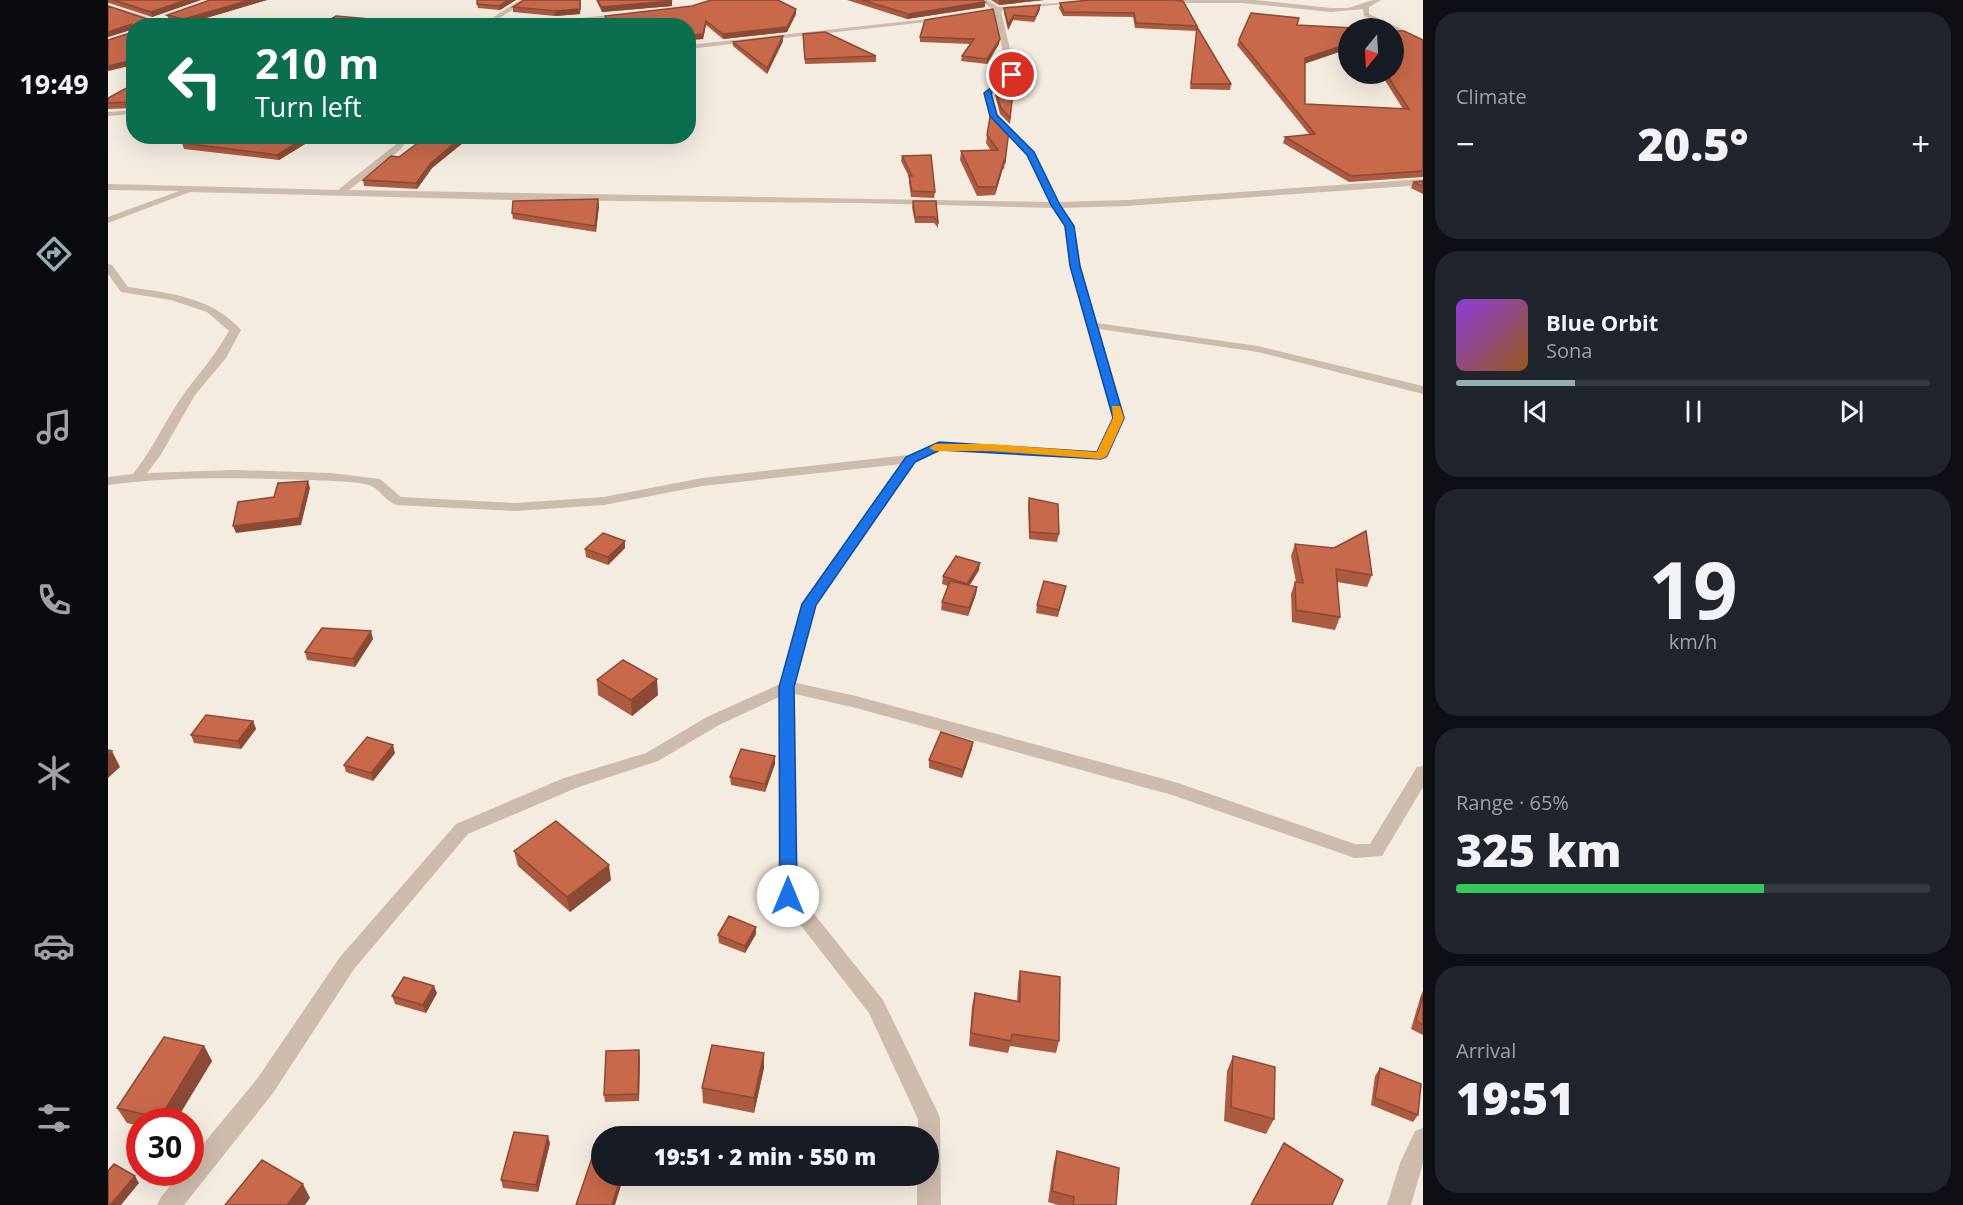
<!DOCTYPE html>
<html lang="en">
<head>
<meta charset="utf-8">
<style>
	:root { --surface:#171b24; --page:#20242c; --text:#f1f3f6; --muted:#9ea1a6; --line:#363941; --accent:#92aeb2 }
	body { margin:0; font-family:"Open Sans",sans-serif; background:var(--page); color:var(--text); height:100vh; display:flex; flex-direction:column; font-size:22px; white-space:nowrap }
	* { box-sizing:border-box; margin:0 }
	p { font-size:20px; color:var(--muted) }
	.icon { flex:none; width:33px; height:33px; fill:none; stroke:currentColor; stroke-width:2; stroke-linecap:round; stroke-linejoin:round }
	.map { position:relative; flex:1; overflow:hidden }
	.side { display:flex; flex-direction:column; gap:12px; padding:12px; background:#0d0f14; width:540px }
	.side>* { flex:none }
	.hud { position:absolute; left:18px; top:18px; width:570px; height:126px; border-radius:24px; box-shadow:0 6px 24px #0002; background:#0b6e4f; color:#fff; overflow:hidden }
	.needle { width:39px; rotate:198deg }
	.controls { position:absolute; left:1230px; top:18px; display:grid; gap:12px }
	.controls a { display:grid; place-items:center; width:66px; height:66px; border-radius:50%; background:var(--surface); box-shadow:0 6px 24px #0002; font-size:30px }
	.speed { position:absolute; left:18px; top:1108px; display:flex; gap:12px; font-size:30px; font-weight:700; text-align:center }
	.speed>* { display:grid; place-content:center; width:78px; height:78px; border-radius:50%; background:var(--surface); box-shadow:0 6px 24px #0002; line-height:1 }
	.speed .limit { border:9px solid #d22; background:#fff; color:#111 }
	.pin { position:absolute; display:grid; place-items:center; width:51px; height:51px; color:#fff; margin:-26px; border:3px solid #fff; border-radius:50%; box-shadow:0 2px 6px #0007 }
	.me { position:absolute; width:66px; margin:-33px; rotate:0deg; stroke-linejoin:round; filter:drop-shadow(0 0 4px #0008) }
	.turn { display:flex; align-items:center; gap:21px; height:126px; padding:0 30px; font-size:27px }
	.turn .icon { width:78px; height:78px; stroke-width:2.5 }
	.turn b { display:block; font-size:42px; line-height:51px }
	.big { font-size:45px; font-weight:800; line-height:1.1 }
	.side .widget { flex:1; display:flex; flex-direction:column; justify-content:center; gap:9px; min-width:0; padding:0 21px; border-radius:24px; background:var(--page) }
	.side .dial { align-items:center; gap:0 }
	.dial b { font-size:78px; line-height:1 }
	.song { display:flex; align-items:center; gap:18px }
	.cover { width:72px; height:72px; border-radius:9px; background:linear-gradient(135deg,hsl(270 70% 55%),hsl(30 70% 35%)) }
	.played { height:6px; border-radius:3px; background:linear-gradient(90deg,var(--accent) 25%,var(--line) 25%) }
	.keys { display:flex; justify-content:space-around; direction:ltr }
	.heat { display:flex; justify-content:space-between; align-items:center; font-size:33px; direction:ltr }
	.charge { height:9px; border-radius:4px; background:linear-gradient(90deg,#34c759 65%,var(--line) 0) }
	.trip { position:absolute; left:483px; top:1126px; width:348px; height:60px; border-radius:30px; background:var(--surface); box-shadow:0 6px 24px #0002; font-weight:800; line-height:60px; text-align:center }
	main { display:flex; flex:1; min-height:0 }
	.menu { display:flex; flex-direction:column; width:108px; justify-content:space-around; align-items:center; background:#090b0e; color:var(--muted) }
	.menu .icon { width:42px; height:42px }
	.menu .on { color:var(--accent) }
	.menu b { font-size:27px; color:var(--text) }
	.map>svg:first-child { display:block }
</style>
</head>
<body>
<main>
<nav class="menu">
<b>19:49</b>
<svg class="icon on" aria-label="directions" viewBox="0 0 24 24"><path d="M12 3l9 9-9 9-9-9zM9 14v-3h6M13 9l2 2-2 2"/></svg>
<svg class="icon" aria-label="music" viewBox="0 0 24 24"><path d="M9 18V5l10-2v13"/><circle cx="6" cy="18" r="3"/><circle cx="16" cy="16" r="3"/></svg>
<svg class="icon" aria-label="phone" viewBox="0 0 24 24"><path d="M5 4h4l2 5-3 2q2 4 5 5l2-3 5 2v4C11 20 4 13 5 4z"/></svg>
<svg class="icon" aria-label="climate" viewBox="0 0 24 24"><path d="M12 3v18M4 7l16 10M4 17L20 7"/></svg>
<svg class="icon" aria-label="car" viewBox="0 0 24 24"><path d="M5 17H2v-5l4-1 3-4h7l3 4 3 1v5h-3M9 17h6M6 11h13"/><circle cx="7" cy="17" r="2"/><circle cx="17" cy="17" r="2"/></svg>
<svg class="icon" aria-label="filters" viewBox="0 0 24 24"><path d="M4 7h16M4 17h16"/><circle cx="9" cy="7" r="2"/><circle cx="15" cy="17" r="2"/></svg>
</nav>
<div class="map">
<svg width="1315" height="1205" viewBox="0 0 1315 1205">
	<rect width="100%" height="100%" fill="#f4ebe1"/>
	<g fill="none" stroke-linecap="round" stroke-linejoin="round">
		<path fill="#cdbbac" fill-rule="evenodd" d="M412,0H419L380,26H372Z
			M871,0H879L891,7L991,0L893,11L908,75L884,94L890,115L926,152L950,202L1019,200L1315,179V185L1019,206L953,208L966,226L972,265L989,323L1150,346L1315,386V394L1150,352L991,329L1017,418L998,459L833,450L808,462L708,604L688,683L748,696L1067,782L1247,844H1262L1309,767L1315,766V787L1274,856L1247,858L1064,795L748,708L687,694L690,894L775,1000L829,1111L832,1119L833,1205H809V1176H820V1137H810V1119L761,1013L670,896L671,697L611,725L550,761L468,788L360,834L246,969L165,1093L76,1205H49L53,1197L72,1173H82V1160L149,1079L232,957L348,824L456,778L538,753L599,717L672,684L693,604L793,464L594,486L496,505L407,511L289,505C278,502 273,490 263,486C253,481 217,481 204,480C136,478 67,476 0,485V477L25,474C46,448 58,418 78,391C94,370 108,354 121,331L99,312L63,300L13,292L0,274V264L4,265L20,287C61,293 104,297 133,330L118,358L87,395L52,456L39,473L126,470L223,473L272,479L293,497L407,503L496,497L594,478L800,455L831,442L989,452L1005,418L962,265L956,226L944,208L752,203L404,200L82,192L0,223V217L71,191L0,190V184L230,190L287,145L293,136H302L293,149L241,190L941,202L919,155L882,116L876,93L900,74L886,12L881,11L883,8Z
			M1048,0H1147L1223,8H1240L1265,0H1273L1261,7V14L1315,39V44L1256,16L1255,9L1223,12L1134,3H1051Z
			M0,5L45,19L77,26L44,23L0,9Z
			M559,9L557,12L423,26H395Z
			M838,17L836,20L580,49V45Z
			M26,110V114L0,116V112Z
			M1315,1128V1163L1303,1205H1279L1292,1163L1307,1131Z"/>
	</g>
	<path fill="#ac5a40" d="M0,0H93L44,17L1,3L0,4Z
		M102,0H159L81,23L26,26V29L0,37V6L42,20L72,22L61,20L59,15Z
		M408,0L392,10L370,8L369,4Z
		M488,0H561L564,6L494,12Z
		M739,0H874L877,2V7L799,19Z
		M883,0H936L891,5Z
		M1075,1L1089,26L1088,31L1027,28L1025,17L955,16L951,8L952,3Z
		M405,7L472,14L447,16L405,12Z
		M896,8L932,9L926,22L905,20L900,30L896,13Z
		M688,14L679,32L615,39L598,25L595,39L580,40V26H500L498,21L497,16Z
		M817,20L891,44L879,64L853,61L854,56L863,44L812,42V37Z
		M1189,25L1240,28V49L1197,63V104L1295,109L1273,74H1286L1315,40V177L1241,182L1175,143L1177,137L1201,134L1129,45L1131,40Z
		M1089,27L1123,84L1122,90L1082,89Z
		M695,39L768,56V62L697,64Z
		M675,41L659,74L625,46V42Z
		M906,82L902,124L892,114L887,95V90Z
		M26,84V108L0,109V98Z
		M901,130L896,170L895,168L887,195L869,196L852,160L853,151H883L878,143L879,135Z
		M87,136H210L171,160L76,149L74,143Z
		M361,138L324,168L309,189L256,186L255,180L291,157Z
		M794,156L827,192L826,198L803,197L801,182V177L793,161Z
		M1315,181V194L1303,188L1305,182Z
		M490,199L491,206L488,232L405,219L404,213Z
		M805,201H828L830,222V228L826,223H807L804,207Z
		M921,498L951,534L949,542L921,539L920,505Z
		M1187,544L1264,575L1259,587L1229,582L1232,617L1227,630L1184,622L1183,594L1187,582H1188L1183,556Z
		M517,548L500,565L478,557L477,549Z
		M871,570L862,585L869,587L868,594L860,616L833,610L834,602L840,586L834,584L835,576Z
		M956,593L950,617L928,613L929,605Z
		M265,639L247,667L199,660L197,652Z
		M489,680L550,695L524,716L490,695Z
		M145,721L148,729L133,749L86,743L83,735Z
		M865,742L864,749L854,778L821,768V760Z
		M287,753L265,781L238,772L236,765Z
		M667,764L657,792L623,785L622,777Z
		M406,851L503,880L462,912L410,866Z
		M648,927V934L637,953L611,943L610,935Z
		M912,971L951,1041L948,1053L902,1046L900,1053L861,1046L864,1006L867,993L909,1001L910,983Z
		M1315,991V1035L1303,1029L1313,995Z
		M329,993L318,1013L287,1004L284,996Z
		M96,1046L104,1061L67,1122H32V1126L19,1123L9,1108Z
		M1125,1056L1166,1119L1158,1134L1116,1121L1119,1071Z
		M532,1057L531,1101L497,1102L496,1095Z
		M656,1068L646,1113L595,1103L594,1088Z
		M1272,1068L1310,1115L1305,1122L1263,1105L1267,1076Z
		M442,1143L430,1192L395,1188L393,1180Z
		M949,1151L1008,1205H950L940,1202L946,1162Z"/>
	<path fill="#8c4a34" d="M78,0H93L44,17L43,12Z
		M142,0H159L78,24L76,19Z
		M400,0H408L392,10L391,6Z
		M473,0L472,14L447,16V11Z
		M891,0H936L891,5Z
		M564,1V6L494,12L493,7Z
		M877,2V7L799,19L800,14Z
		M932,5V9L926,22L927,17Z
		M688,9V14L679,32L615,39V34Z
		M906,15L905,20L900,30V25Z
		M598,21V25L595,39L580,40V36Z
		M296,22L297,26H287Z
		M24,24L25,29L0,37V32Z
		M675,36V41L659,74V68Z
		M892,39L891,44L879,64V59Z
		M1240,44V49L1196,64L1197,58Z
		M26,60V65L0,71V66Z
		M200,136H210L171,160L169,155Z
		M355,136H360L361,138L324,168L309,189L308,183L323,163Z
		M896,160L895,168L887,195L888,187Z
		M490,199L491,206L488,232L487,226Z
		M200,481L202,488L193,525L128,533L125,526Z
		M517,541V548L500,565V557Z
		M872,563L871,570L858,591L859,584Z
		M869,587L868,594L860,616L861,608Z
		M263,631L265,639L247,667L245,659Z
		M549,679L550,695L524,716L523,700Z
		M145,721L148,729L133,749L130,741Z
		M865,742L864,749L854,778L855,770Z
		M285,745L287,753L265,781L263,773Z
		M4,751L12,767L0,778V755Z
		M667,756V764L657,792V784Z
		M501,865L503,880L462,912L459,897Z
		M648,927V934L637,953V946Z
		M326,986L329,993L318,1013L315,1005Z
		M96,1046L104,1061L67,1122H55L52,1118Z
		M531,1050L532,1057L531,1101L530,1094Z
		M656,1053V1068L646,1113V1098Z
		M440,1136L442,1143L430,1192L428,1185Z
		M27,1176L31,1183L13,1205H2Z
		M513,1176H516L507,1205H504Z
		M195,1184L202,1198L197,1205H179Z"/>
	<path fill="#c8694b" stroke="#8c4a34" stroke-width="1.5" d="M5,0H78L43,12Z
		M102,0H142L76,19L59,15Z
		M369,0H400L391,6L369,4Z
		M416,0H472V9L447,11L405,7Z
		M490,0H561L564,1L493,7Z
		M603,0H670L688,9L679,27L615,34L598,21L595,34L580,36V26H502L497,16L584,6Z
		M754,0H874L877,2L800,14Z
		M981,0H1066L1075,1L1089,26L1028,23L1026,13L956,12L952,3Z
		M932,5L927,17L906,15L900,25L896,8Z
		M0,6L42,20L118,26H26L24,24L0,32Z
		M885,9L892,39L879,59L854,56L866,39L812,37L817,20Z
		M1143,13L1191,18L1189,25L1246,28H1240V44L1197,58V104L1301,109L1278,74H1286V31H1296L1315,40V171L1243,176L1177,137L1207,134L1131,40Z
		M228,16L296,22L287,26H211Z
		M1089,27L1123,84H1083Z
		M26,31V60L0,66V40L25,32Z
		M717,32L768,56L697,59L695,34Z
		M675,36L659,68L625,42Z
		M898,81L906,82L902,118L893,108L887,90Z
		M26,84V105L24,102L0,103V98Z
		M883,111L901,130L897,162L896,160L888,187H870L853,151L890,150L879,135Z
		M87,136H200L169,155L74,143Z
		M319,136H355L323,163L308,183L255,180L283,156L291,157Z
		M823,155L827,192L804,191L801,176H804L794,156Z
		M1315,181V186L1305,182Z
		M490,199L487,226L404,213L405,201Z
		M805,201H828L830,222L826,217H807Z
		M200,481L191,518L125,526L130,502L166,497L170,483Z
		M921,498L950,504L951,534L922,532Z
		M1258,531L1264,575L1228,569L1232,617L1188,610L1187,582L1195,583L1187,544L1226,548Z
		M495,533L517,541L500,557L477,549Z
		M848,556L872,563L859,584L835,576Z
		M842,581L869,587L861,608L834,602Z
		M936,581L958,586L951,610L929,605Z
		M214,628L263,631L245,659L197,652Z
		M515,660L549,679L523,700L489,680Z
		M98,715L145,721L130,741L83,735Z
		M833,732L865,742L855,770L821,760Z
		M259,737L285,745L263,773L236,765Z
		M633,749L667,756L657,784L622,777Z
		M0,750L4,751L0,755Z
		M448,821L501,865L459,897L406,851Z
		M621,916L648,927L637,946L610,935Z
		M912,971L952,977L951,1041L904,1034L903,1041L863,1033L867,993L912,1002Z
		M296,977L326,986L315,1005L284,996Z
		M1315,996V1025L1308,1021Z
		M56,1037L96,1046L52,1118L9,1108Z
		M604,1045L656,1053L646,1098L594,1088Z
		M531,1050L530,1094L496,1095L498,1051Z
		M1125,1056L1167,1067L1166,1119L1123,1107Z
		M1272,1068L1313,1084L1310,1115L1267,1098Z
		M406,1132L440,1136L428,1185L393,1180Z
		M1176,1143L1235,1180L1224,1205H1143Z
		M949,1151L1011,1168L1008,1205H965L966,1197L944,1191Z
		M484,1158L494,1161V1176H513L504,1205H468Z
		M154,1160L195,1184L179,1205H117Z
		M6,1164L27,1176L2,1205H0V1171Z"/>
	<path fill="#1a73e8" stroke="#114b97" stroke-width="1.5" d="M902,73L908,75L883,93L889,115L926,152L952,205L966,226L972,266L1016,418L999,456L993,459L832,450L807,462L708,605L686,687L689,896L686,901H674L672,896L671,687L694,604L798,457L831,442L989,452L1005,418L962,266L957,226L943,205L919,155L882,116L876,93Z"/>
	<path fill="#f59e0b" d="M1004,406H1012L1016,418L999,456L993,459L883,451H827L821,448L827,444H883L989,452L1005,418Z"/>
</svg>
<div class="controls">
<a><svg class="needle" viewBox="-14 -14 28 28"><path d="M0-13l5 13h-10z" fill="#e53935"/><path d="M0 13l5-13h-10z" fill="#9ea1a6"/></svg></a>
</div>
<div class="speed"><div class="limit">30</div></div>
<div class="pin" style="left:904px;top:75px;background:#d93025"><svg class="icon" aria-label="arrive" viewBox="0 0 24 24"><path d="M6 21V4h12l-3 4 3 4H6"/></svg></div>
<svg class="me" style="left:680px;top:896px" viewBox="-20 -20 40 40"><circle r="19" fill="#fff"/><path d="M0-13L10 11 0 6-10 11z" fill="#1a73e8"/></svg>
<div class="trip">19:51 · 2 min · 550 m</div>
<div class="hud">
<div class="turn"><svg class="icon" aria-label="left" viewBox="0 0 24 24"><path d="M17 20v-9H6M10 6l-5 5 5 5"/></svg><div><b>210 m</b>Turn left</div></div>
</div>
</div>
<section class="side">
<div class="widget"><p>Climate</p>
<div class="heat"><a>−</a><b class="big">20.5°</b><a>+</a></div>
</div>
<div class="widget">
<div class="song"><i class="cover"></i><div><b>Blue Orbit</b><p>Sona</p></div></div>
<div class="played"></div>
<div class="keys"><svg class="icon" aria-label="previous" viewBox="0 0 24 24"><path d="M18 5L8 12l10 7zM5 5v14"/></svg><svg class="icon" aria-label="pause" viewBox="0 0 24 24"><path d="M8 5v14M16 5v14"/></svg><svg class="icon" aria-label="next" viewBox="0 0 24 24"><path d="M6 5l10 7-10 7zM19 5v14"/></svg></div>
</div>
<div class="widget dial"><b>19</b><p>km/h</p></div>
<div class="widget"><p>Range · 65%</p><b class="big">325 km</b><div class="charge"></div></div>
<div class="widget"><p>Arrival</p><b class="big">19:51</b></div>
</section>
</main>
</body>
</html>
